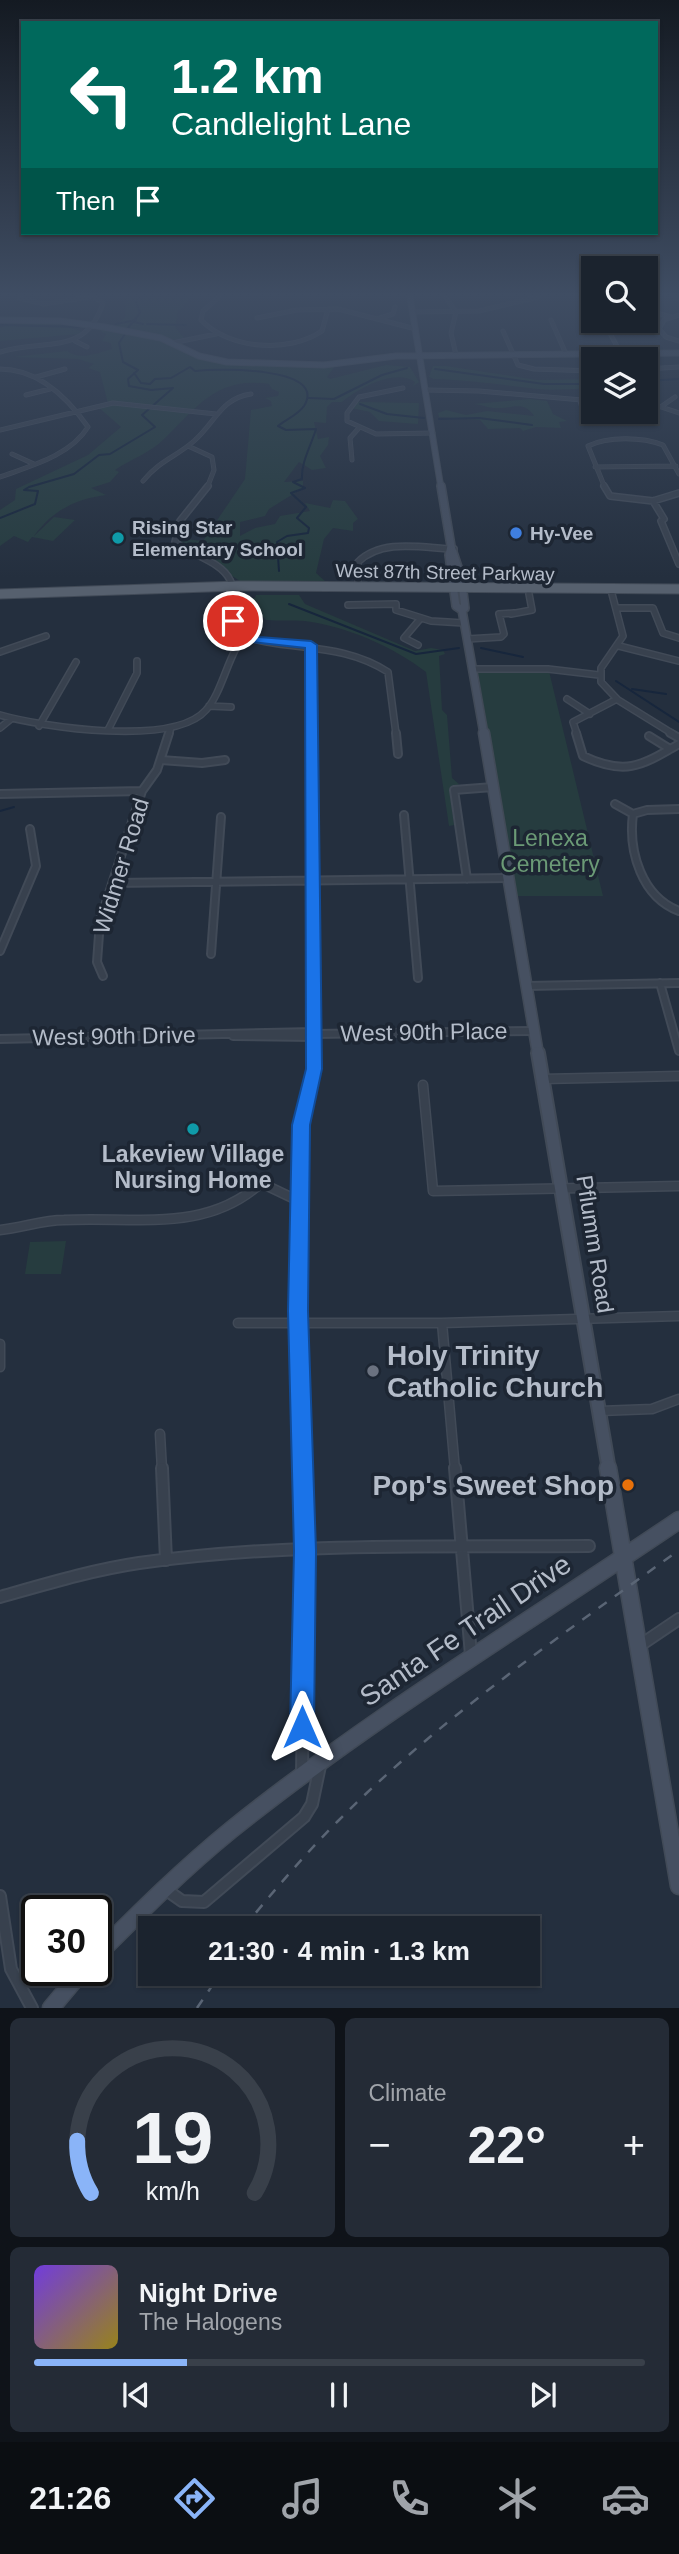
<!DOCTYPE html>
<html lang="en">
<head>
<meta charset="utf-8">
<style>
	:root { --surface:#1b232e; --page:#242b36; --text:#f1f3f6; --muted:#a0a4aa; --line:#39404a; --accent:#8ab4f8 }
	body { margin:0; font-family:Helvetica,sans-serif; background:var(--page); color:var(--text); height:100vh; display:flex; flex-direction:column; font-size:26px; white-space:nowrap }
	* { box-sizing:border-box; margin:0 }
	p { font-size:23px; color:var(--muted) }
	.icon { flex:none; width:38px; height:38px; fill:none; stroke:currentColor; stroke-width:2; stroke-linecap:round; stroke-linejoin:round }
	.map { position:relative; height:2008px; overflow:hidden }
	.sheet { display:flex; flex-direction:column; gap:10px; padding:10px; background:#0f1319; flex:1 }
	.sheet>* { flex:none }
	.guide { position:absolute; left:21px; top:21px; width:637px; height:214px; border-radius:0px; box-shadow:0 2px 5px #0004,0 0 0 2px var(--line); background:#00695c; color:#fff; overflow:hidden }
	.fabs { position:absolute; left:581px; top:256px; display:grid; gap:14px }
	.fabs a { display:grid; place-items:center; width:77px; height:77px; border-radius:0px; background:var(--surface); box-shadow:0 2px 5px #0004,0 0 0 2px var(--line); font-size:35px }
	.speed { position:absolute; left:21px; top:1895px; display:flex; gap:14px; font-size:35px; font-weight:700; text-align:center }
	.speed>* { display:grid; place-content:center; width:91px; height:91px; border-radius:50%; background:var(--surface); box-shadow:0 2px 5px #0004,0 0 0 2px var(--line); line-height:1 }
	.speed .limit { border:4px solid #111; border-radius:10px; background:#fff; color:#111 }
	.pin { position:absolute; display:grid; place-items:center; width:60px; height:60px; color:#fff; margin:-30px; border:4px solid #fff; border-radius:50%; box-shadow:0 2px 7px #0007 }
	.me { position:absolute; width:77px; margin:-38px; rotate:0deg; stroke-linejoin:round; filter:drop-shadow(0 0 5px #0008) }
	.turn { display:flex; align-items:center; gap:24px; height:147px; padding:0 35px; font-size:32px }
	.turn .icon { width:91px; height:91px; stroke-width:2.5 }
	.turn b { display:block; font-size:49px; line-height:60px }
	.then { display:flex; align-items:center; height:66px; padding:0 35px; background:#0003; gap:14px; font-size:26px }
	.big { font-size:52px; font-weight:800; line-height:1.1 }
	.sheet .tile { flex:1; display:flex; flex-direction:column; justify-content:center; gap:10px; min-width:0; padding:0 24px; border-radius:10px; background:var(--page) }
	.sheet .dial { align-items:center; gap:0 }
	.dial svg { height:182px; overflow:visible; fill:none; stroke:var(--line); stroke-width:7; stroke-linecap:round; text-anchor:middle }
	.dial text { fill:var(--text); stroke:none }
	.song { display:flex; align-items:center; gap:21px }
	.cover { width:84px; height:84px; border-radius:10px; background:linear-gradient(135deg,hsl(260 70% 55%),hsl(50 70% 35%)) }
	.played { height:7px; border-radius:4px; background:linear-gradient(90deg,var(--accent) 25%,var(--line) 25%) }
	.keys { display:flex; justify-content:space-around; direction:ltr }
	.heat { display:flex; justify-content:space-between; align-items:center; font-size:38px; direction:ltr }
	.sheet .tiles { flex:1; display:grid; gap:10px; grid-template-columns:1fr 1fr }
	.tile:last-child { grid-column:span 2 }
	.trip { position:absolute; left:138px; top:1916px; width:402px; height:70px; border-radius:0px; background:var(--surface); box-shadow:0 2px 5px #0004,0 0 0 2px var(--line); font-weight:800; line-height:70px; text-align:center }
	.tabs { display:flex; height:112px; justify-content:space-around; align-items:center; background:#0b0e12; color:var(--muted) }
	.tabs .icon { width:49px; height:49px }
	.tabs .selected { color:var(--accent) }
	.tabs b { font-size:32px; color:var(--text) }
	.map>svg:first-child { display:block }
</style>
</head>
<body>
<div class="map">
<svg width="679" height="2008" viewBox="0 0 679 2008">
	<rect width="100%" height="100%" fill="#242f3e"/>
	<path fill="#263c3f" d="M126,297H193L178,311L175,327L184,338L172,340L115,327L125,317Z
		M51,323L81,331L79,334L0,341V328L12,324Z
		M102,329L163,341L207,360L335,366L327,377L330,379L386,365L410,367L419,382L413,386L415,382C394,368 358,389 342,402H332L327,407L326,423L314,422L318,439L329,437L328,445L320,456L326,468L312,470L299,462L284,482L303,481V488L269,509L265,516L240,522V536L255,528L275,524L280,516L310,511L305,503L330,508L333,500L345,501L358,519L353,523V531L333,528L324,539L316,573L326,582L240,581L180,543L178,538L203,541L245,479L251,410L272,406L271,401L265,398L278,396L279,392L272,389L269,384C215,376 195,410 164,439C150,453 131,459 115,470L119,472L110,482L91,488L106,495C75,499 52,511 34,536L54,517L75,520L53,541L32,537L28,542L14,536L0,546V510L15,500L16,489L88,455L121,427L97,406L108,404L100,372L88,368L94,364L78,359L13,357L67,351C81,361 97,353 112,349L111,343L102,341L106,334L100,331Z
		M433,366H446L537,380L593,379V392L591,389C573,388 556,391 537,389C502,385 470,380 434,379L429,377Z
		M530,399L547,401L553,414L567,421L559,422L561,428L536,427L523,431L520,428L488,429L480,420L439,417L438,413L446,410L466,415L487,411L534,416C523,399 511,410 494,408C488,408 480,404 473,404Z
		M357,402L419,403L418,424L379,421L370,412L351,408Z
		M256,595H299L305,604L415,651L431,648L443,650L445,654L439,656L442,710L447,715L452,778L459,784L450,790L454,825L449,826L426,672C392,646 348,627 305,621C292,620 279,621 266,620L260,614L259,603L238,602L240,598H255Z
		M482,671H549L603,896H516L478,673Z
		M66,1241L61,1274H25L30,1242Z"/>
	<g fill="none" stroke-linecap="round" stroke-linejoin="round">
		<path stroke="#17263c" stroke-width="2" d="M134,322L143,324
			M116,324L136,320
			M147,324L186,325
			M0,325L79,327
			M127,329L140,313L136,302L139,297
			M435,369L544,384H593
			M134,373L141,383L150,384L155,379L171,378L190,367L195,371C213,369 329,365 304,406C298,415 286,419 278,426L286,430L316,429C311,446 301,462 302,479L293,482L305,488L291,493L306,507L297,518L309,528L308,533L287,536L277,542L279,571
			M646,381L679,379
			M309,398L334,399L382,375L407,368
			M360,404L387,414L424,418
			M439,419L479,418L532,425
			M0,518L35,504L38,491L24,490L29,487L74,474L99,455L110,454L155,427L142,415L173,388L151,390L129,386L128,379L138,370L123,362L119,343L125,334
			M289,604L416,654L459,648
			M481,648L523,657
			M616,681L679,722
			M632,689L666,694
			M0,811L14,807"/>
		<defs>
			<path id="street-far4" d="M219,297L203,311L201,320C229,349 288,354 322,331L328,309
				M673,297L679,299
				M19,298L44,304L89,297
				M446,298L456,312L451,333L456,355
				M413,312L479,311L538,297
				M653,312L671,317
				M679,315L664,320L659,329L666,337L679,341
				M257,318L297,310L338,309L416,329
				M377,319L393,314L395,307
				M551,320L566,354
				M603,320L621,354
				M503,331L518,365L534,369L593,371
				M75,341L87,347
				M172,343L216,334
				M0,352C44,338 86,357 103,303L94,297
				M0,369C38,369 67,397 88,427C70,456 30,466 0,477
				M646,369L679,367
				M36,377L65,369
				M403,388L359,397L347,413V421L376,434L433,433
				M426,390L479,391L593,401
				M26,395L50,389
				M580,401L584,414L594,415L589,401
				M646,402L679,413
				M662,406L675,397
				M0,430L113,403L216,414
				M188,446L212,457L214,470L207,488
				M12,454L34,464
				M352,460L350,438L358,429
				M595,467L676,466
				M143,481C160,460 176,457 194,441C215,423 221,398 251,394
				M605,488L588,446C608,436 643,437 663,445L679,474"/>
			<path id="street-far3" d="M208,486L180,521L175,542C191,555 221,561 230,580C243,604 223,610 249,636
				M604,486L610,496L653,501L679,493
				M653,501L664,519L661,521L679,564
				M358,586V562C382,538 423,548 454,549
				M232,591L228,594L224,615L234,633C287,653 338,640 388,672L396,734
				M612,594L623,636L601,668V682L618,700L673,734
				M348,605L396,604V610L431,621L464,623
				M617,608H653L663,633L679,638
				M511,614L532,610L529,594
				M467,639L501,637L504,634L499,614L514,613
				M311,645L312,734
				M418,645L404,638L421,618
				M619,646L679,661
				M0,652L46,636
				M473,669H548L599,675
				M567,699L590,714
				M209,706L231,707
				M0,715C42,727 174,747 206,710C222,693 228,655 245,633
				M39,726L76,662
				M0,728L11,719
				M108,730L137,673V661
				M169,734L171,728
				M577,734L573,722L617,699"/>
			<path id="street-far2" d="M312,733L314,1054
				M396,733L398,754
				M576,733L583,756C625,776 641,766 679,744
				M670,733L679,738
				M649,736L670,749
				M161,760L202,763L225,760
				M0,794L142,791
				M615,804L633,814
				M633,814C628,852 642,897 679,911
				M633,814L647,810L679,809
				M404,815L418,978
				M467,879L454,790L493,787
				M113,883L508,878
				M0,951L36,866L30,829
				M211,954L221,817
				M103,976L97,962L100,921L142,791L157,770L169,733
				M660,983L679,1051
				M527,986L679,983
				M314,1034L533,1031
				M233,1036L314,1037
				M0,1039L314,1032"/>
			<path id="street-far1" d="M543,1079L679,1076
				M423,1085L433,1191L679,1186
				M0,1230C22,1228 42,1220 64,1220C134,1216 205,1234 261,1183L301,1202
				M238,1323H442L679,1316
				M442,1323L455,1470
				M0,1344V1367
				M600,1411L652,1409L679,1399
				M160,1434L162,1470
				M303,1470L298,1311L301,1125L314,1069V1053"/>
			<path id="street" d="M162,1468L166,1560
				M455,1468L471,1655
				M0,1597C46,1584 92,1570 139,1563C288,1542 439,1547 589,1546
				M639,1646L679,1619
				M302,1773L305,1551L303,1468
				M165,1889L182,1901L204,1902L304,1817L312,1804L320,1766
				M0,1896L11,1969L32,2008"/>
			<path id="secondary-far4" d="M410,297L441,488
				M0,320L60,321L104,327L161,338L199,356L227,362L324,365L396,356L679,353"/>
			<path id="secondary-far3" d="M441,486L451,546L461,576L465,608L462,610
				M451,546L449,555L456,606L462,610L484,734"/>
			<path id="secondary-far2" d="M484,733L538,1054"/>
			<path id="secondary-far1" d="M538,1053L609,1470"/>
			<path id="secondary" d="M608,1468L679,1886
				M96,1956C140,1912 183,1869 231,1830C373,1716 529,1622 679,1520
				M51,2008L83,1970"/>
			<path id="primary" d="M0,594L238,586L679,589"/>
		</defs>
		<use href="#street-far4" stroke="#414a57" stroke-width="5"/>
		<use href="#street-far3" stroke="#414a57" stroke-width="8"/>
		<use href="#street-far2" stroke="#414a57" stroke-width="10"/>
		<use href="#street-far1" stroke="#414a57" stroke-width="11"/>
		<use href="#street" stroke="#414a57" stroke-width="14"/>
		<use href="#secondary-far4" stroke="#414a57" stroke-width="7"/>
		<use href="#secondary-far3" stroke="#414a57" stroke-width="10"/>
		<use href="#secondary-far2" stroke="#414a57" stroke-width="13"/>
		<use href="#secondary-far1" stroke="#414a57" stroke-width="16"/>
		<use href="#secondary" stroke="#414a57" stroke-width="19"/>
		<use href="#primary" stroke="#414a57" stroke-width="11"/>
		<use href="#street-far4" stroke="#38414e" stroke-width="3.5"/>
		<use href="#street-far3" stroke="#38414e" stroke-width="5"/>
		<use href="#street-far2" stroke="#38414e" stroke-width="6"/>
		<use href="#street-far1" stroke="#38414e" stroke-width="8"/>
		<use href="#street" stroke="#38414e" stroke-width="10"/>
		<use href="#secondary-far4" stroke="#465061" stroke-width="5"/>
		<use href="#secondary-far3" stroke="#465061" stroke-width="7"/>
		<use href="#secondary-far2" stroke="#465061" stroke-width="10"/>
		<use href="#secondary-far1" stroke="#465061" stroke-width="12"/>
		<use href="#secondary" stroke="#465061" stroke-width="16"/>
		<use href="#primary" stroke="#56606e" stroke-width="9"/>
		<path stroke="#5a6575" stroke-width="2.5" stroke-dasharray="10 10" stroke-linecap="butt" d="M243,1928C274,1891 304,1855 338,1821C440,1718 562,1635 679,1550
			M197,2008L220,1974"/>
	</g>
	<linearGradient id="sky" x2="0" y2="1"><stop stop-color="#141a22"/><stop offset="0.51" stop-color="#3f4d63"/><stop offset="1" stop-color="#3f4d63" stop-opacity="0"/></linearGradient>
	<rect width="679" height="578" fill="url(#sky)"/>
	<path fill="#1a73e8" stroke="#114b97" stroke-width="2" d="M229,619H237L259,637L311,641L317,645L322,1069L310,1125L308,1311L316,1551L314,1727L311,1736L302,1739L294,1736L290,1727L294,1551L288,1311L292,1125L306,1069L305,648L252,642L229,624Z"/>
	<circle fill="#3f7fe0" stroke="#1d2633" stroke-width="2.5" cx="516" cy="533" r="7"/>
	<g fill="#0f9aa8" stroke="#1d2633" stroke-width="2.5">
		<circle cx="118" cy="538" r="7"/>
		<circle cx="193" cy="1129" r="7"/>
	</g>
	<circle fill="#6b7280" stroke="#1d2633" stroke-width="2.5" cx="373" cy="1371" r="7"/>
	<circle fill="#e8710a" stroke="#1d2633" stroke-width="2.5" cx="628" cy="1485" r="7"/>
	<g text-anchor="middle" stroke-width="7" stroke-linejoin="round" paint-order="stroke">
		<g font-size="19" font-weight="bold" fill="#b4bcc9" stroke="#1d2633" text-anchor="start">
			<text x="132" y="534">Rising Star<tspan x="132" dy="22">Elementary School</tspan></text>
			<text x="530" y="540">Hy-Vee</text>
		</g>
		<g font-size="19" fill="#b4bcc9" stroke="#1d2633">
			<text transform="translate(445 572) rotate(1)" y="7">West 87th Street Parkway</text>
		</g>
		<g font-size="23" fill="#6b9a76" stroke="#1d2633">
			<text x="550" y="846">Lenexa<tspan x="550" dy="26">Cemetery</tspan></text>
		</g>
		<g font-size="23" fill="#b4bcc9" stroke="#1d2633">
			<text transform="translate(121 866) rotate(-73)" y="8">Widmer Road</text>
			<text transform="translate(424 1032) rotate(-1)" y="8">West 90th Place</text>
			<text transform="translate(114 1036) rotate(-1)" y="8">West 90th Drive</text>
			<text transform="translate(595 1244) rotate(81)" y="8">Pflumm Road</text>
		</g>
		<g font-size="23" font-weight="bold" fill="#b4bcc9" stroke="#1d2633">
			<text x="193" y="1162">Lakeview Village<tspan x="193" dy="26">Nursing Home</tspan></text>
		</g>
		<g font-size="28" font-weight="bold" fill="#b4bcc9" stroke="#1d2633" text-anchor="start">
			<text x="387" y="1365">Holy Trinity<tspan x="387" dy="32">Catholic Church</tspan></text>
			<text x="614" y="1495" text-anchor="end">Pop's Sweet Shop</text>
		</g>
		<g font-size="28" fill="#b4bcc9" stroke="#1d2633">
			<text transform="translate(465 1630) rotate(-34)" y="10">Santa Fe Trail Drive</text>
		</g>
	</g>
</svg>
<div class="fabs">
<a><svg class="icon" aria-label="search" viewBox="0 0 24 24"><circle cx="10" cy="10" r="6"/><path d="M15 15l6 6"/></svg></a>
<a><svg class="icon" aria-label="layers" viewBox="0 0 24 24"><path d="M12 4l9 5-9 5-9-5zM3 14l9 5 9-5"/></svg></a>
</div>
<div class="speed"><div class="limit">30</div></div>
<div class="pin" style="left:233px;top:621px;background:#d93025"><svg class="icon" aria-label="arrive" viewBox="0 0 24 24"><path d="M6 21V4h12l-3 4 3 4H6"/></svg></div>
<svg class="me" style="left:302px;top:1727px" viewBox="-20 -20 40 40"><path d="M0-17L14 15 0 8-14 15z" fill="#1a73e8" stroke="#fff" stroke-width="4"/></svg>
<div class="trip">21:30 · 4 min · 1.3 km</div>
<div class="guide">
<div class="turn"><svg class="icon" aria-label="left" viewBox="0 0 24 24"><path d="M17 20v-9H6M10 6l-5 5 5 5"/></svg><div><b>1.2 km</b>Candlelight Lane</div></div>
<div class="then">Then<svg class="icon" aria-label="arrive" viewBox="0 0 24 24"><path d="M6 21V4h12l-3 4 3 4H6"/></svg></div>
</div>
</div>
<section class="sheet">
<div class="tiles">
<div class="tile dial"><svg viewBox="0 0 100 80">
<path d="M14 69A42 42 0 1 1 86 69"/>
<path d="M14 69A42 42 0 0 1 8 46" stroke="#8ab4f8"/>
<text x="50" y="56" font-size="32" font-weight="700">19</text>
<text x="50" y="72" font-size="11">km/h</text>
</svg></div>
<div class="tile"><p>Climate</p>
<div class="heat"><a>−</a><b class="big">22°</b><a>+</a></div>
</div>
<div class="tile">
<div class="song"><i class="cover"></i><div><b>Night Drive</b><p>The Halogens</p></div></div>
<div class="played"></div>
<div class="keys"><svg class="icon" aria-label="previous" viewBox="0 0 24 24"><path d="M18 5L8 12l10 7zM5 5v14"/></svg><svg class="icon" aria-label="pause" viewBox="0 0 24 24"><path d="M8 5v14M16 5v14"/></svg><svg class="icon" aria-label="next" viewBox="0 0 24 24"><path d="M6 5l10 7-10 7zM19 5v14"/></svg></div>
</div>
</div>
</section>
<nav class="tabs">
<b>21:26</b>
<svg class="icon selected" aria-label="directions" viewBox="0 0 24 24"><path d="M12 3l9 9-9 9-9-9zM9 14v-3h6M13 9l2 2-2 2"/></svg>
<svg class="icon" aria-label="music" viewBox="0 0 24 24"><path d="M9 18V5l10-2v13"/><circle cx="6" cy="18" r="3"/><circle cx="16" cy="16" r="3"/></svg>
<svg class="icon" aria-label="phone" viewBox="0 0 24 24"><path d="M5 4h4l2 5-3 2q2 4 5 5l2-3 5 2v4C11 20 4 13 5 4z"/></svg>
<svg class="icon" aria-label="climate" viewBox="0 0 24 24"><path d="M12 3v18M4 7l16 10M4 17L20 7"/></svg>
<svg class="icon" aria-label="car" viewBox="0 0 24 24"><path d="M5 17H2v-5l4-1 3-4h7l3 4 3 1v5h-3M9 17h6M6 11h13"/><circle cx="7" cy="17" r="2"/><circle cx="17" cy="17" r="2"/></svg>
</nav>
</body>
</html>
